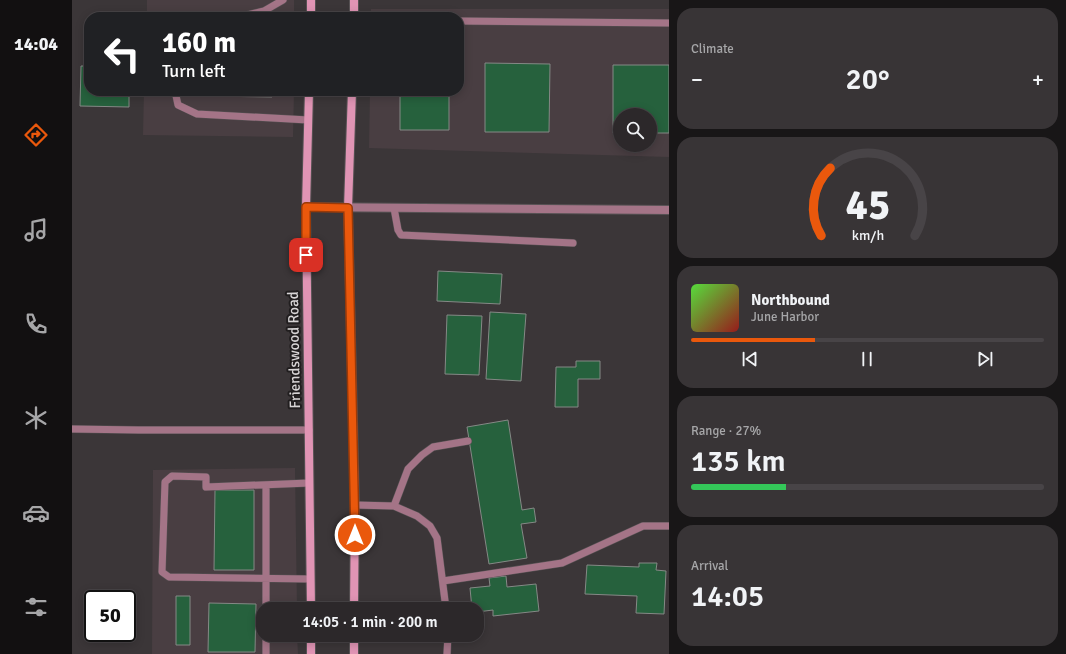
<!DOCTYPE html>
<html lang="en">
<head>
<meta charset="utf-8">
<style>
	:root { --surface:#2c282a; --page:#383436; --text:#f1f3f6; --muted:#a6a6a8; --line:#484447; --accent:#ea580c }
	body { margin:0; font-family:Signika,sans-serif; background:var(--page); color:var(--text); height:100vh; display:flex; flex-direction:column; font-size:15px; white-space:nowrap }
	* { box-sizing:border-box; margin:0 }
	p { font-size:13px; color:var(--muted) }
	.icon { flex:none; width:22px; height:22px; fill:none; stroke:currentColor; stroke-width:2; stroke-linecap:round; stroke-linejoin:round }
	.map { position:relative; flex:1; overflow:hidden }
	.side { display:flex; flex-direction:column; gap:8px; padding:8px; background:#181617; width:397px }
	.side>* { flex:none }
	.banner { position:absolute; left:12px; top:12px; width:380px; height:84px; border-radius:16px; box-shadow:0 2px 10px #0003,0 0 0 1px var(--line); background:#202124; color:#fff; overflow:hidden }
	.fabs { position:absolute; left:541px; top:108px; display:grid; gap:8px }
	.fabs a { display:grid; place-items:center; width:44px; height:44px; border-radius:50%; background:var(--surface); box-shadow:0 2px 10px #0003,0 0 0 1px var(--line); font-size:20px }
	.speed { position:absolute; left:12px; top:590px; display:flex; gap:8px; font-size:20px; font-weight:700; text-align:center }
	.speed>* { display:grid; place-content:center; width:52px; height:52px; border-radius:50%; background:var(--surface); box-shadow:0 2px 10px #0003,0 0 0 1px var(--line); line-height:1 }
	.speed .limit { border:2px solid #111; border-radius:6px; background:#fff; color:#111 }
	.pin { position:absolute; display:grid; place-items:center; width:34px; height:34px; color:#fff; margin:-17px; border-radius:8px; box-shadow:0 2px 6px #0006 }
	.me { position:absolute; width:44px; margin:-22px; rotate:0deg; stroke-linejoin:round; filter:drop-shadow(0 0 3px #0008) }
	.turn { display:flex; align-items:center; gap:14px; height:84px; padding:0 12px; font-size:18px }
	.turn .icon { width:52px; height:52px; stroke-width:2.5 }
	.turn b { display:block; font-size:28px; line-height:34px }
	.big { font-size:30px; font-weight:600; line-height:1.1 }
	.side .tile { flex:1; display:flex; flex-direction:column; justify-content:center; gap:6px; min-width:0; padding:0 14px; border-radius:16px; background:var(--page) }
	.side .dial { align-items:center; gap:0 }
	.dial svg { height:104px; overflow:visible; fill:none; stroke:var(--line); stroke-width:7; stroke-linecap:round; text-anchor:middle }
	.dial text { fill:var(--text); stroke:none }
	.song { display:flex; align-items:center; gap:12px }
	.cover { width:48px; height:48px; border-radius:6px; background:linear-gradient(135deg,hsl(110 70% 55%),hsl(0 70% 35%)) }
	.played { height:4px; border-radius:2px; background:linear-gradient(90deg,var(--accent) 35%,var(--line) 35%) }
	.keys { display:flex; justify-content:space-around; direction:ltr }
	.heat { display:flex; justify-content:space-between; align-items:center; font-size:22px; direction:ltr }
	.charge { height:6px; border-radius:3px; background:linear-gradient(90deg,#34c759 27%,var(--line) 0) }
	.trip { position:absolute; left:184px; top:602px; width:228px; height:40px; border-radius:16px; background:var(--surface); box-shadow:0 2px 10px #0003,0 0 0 1px var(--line); font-weight:600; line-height:40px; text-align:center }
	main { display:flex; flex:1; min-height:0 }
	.tab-bar { display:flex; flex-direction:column; width:72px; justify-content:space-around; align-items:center; background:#121011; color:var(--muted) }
	.tab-bar .icon { width:28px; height:28px }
	.tab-bar .selected { color:var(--accent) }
	.tab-bar b { font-size:18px; color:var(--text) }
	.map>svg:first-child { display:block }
</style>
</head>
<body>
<main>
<nav class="tab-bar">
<b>14:04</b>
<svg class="icon selected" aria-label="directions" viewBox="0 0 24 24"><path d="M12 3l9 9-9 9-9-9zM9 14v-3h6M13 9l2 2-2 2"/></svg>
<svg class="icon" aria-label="music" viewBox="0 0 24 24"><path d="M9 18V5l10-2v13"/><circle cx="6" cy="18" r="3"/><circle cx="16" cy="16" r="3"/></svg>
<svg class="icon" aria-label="phone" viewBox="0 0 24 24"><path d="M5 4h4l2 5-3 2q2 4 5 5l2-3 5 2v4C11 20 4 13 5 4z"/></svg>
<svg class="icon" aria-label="climate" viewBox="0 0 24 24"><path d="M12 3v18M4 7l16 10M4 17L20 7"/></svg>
<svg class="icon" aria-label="car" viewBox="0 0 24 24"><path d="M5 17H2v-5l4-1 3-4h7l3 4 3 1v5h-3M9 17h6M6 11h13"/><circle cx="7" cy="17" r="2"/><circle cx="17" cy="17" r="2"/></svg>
<svg class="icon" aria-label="filters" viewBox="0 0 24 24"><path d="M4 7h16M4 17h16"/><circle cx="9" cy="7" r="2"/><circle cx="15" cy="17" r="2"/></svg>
</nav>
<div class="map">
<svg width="597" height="654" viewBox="0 0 597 654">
	<rect width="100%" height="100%" fill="#3b3638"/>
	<path fill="#493e42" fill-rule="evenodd" d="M75,0H222V17H75Z
		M299,9H597V157L297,148L298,91H387V17H299ZM548,115H578V145H548Z
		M72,91H222L221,137L71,135Z
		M223,468L225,609H191V635H225L226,654H80L81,470Z"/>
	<path fill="#26613d" stroke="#858986" d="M413,63L478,64L477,132H413Z
		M541,65H597V133H578V115H548V133H541Z
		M9,66H17V91H57V107L8,106Z
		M136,91H200V97L136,96Z
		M328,91H377V130H328Z
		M366,271L430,274L428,304L365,301Z
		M418,312L454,314L449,381L414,379Z
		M375,315L410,316L407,375L373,374Z
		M504,361H528V379H506V407H483L484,367H504Z
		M436,420L450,510L462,508L464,522L449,524L455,558L417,564L395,427Z
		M143,490H182V570H142Z
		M567,563H585L584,570L594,571L592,614L564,613L565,596L513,594L515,565L567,567Z
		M434,576L435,587L464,584L467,611L421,616V610L405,612V609H400L398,588L418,586L417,578Z
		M104,596H118V645H104Z
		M137,603L184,604L183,652H136Z"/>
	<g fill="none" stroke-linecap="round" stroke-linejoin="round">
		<defs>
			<path id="service" d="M167,17L192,11L211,0
				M387,21L597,23
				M103,91L106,105L125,114L236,120
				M322,208L326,230L329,235L501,243
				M0,429L67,430H237
				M237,483L134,487V477L100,476L93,482L90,572L97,577L238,579
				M283,505L322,506L345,516L358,526L365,538L374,609
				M322,506L336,469L350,455L361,447L396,441
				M371,581L490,563L571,526H597
				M194,609V485
				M194,654V635
				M375,654L376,635"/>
			<path id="minor" d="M234,207L597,210"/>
			<path id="secondary" d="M239,17V0
				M282,17V0
				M237,91L234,207L239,609
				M280,91L276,208L283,505L282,609
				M239,635V654
				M282,654V635"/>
		</defs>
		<use href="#service" stroke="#575254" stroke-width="8"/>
		<use href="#minor" stroke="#575254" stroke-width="10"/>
		<use href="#secondary" stroke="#575254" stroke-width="10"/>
		<use href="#service" stroke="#a47487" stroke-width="7"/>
		<use href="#minor" stroke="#a47487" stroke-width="8"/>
		<use href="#secondary" stroke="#e094b4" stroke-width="8"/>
	</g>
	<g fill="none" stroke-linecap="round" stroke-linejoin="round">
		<defs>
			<path id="route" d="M234,255V207L276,208L283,535"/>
		</defs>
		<use href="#route" stroke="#983908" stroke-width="10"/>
		<use href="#route" stroke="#ea580c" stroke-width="7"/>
	</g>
	<g text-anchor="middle" stroke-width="4" stroke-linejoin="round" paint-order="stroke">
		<g font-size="15" fill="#d7d4d5" stroke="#211e1f">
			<text transform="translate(222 350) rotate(-91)" y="5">Friendswood Road</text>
		</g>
	</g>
</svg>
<div class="fabs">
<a><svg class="icon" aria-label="search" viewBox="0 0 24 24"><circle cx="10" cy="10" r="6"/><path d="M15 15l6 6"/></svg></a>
</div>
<div class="speed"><div class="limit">50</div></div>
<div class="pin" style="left:234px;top:255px;background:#d93025"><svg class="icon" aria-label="arrive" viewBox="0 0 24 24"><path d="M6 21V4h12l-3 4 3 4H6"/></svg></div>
<svg class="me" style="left:283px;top:535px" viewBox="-20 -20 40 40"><circle r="17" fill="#ea580c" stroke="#fff" stroke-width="3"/><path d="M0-11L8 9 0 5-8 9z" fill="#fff"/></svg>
<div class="trip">14:05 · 1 min · 200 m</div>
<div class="banner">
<div class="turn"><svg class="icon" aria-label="left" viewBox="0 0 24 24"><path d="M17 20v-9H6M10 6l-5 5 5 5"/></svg><div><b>160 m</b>Turn left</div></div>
</div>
</div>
<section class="side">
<div class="tile"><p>Climate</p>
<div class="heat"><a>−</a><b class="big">20°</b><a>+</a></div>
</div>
<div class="tile dial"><svg viewBox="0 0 100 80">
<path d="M14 69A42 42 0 1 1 86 69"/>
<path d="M14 69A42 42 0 0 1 21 17" stroke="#ea580c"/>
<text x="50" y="56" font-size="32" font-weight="700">45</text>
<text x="50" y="72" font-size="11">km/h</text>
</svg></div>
<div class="tile">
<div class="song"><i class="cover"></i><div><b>Northbound</b><p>June Harbor</p></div></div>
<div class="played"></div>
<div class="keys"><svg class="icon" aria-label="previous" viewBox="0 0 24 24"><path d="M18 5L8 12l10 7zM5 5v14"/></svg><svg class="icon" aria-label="pause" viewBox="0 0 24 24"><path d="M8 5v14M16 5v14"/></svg><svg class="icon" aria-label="next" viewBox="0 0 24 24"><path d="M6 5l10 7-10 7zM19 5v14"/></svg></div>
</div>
<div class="tile"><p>Range · 27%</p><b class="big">135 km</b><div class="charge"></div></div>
<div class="tile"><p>Arrival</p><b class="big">14:05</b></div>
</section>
</main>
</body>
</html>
